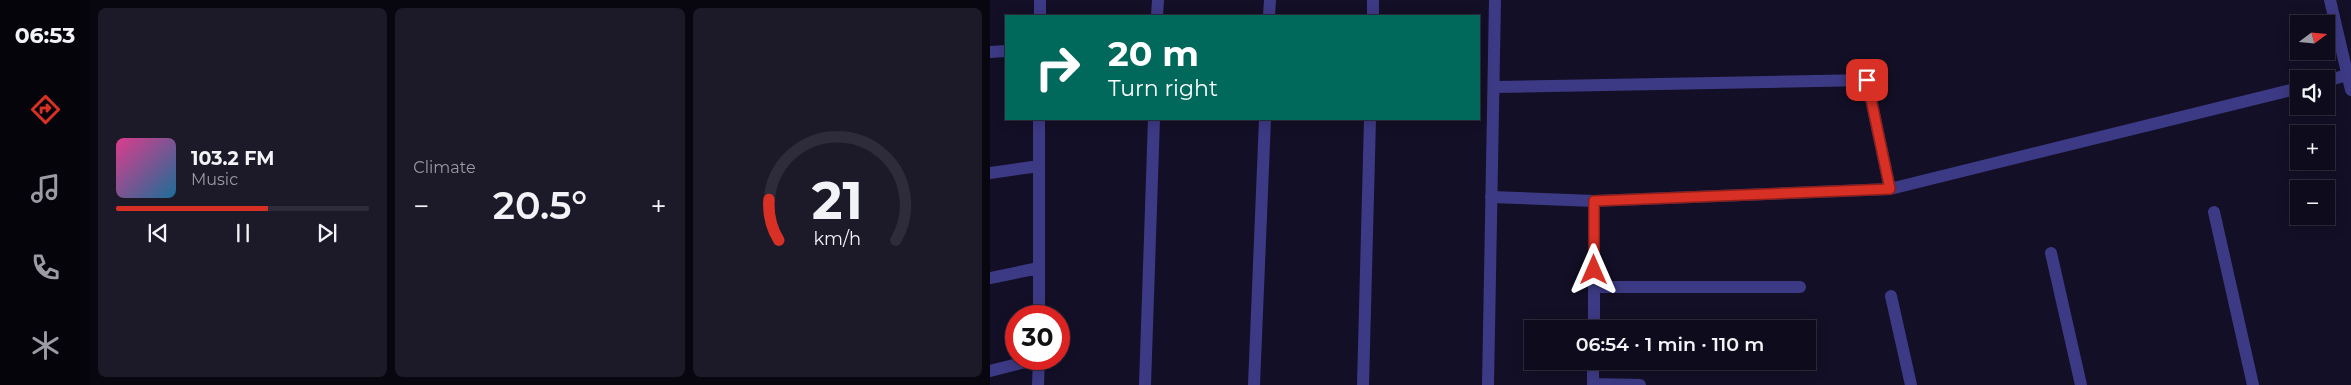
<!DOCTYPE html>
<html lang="en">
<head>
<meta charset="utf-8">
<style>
	:root { --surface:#0e0b1c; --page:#1c1929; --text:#f1f3f6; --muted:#9b9ba3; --line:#2e2b3b; --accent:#d93025 }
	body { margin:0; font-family:Montserrat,sans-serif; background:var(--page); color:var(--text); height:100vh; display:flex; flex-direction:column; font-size:19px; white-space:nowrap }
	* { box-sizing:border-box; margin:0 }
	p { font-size:16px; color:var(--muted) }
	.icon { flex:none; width:28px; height:28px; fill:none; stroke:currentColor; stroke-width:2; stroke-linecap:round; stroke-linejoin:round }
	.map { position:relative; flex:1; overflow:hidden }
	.details { display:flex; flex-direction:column; gap:8px; padding:8px; background:#08060f; width:900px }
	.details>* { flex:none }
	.banner { position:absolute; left:15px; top:15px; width:475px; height:105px; border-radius:0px; box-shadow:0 2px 12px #0003,0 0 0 1px var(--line); background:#00695c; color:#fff; overflow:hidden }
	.needle { width:32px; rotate:74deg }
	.buttons { position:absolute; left:1300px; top:15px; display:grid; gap:10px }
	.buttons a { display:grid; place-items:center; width:45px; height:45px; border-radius:0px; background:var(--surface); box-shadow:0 2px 12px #0003,0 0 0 1px var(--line); font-size:25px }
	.speed { position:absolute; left:15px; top:305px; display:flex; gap:10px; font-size:25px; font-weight:700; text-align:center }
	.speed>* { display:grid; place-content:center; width:65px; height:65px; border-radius:50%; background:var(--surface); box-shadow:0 2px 12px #0003,0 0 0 1px var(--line); line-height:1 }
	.speed .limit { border:8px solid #d22; background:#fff; color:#111 }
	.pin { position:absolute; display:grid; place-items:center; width:42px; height:42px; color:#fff; margin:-21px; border-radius:10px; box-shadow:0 2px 8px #0006 }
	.me { position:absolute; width:55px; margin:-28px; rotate:0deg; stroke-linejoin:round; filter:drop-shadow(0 0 4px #0008) }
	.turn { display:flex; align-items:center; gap:18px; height:105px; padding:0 20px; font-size:22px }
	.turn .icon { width:65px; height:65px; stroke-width:2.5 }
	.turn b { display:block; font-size:35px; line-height:42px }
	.big { font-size:38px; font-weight:600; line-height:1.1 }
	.details .card { flex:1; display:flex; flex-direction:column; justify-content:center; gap:8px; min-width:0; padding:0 18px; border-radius:8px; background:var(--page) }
	.details .dial { align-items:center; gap:0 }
	.dial svg { height:130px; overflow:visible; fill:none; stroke:var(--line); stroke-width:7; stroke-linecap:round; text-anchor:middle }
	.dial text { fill:var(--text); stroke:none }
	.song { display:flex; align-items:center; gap:15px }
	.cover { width:60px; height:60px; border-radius:8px; background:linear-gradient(135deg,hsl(330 70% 55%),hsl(200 70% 35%)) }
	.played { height:5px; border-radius:2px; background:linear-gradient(90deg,var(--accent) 60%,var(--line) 60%) }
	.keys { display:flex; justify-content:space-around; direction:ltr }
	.heat { display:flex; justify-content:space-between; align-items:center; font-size:28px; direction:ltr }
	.details .tiles { flex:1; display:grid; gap:8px; grid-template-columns:repeat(3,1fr) }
	.trip { position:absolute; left:534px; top:320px; width:292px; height:50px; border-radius:0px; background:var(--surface); box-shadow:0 2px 12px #0003,0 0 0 1px var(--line); font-weight:600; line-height:50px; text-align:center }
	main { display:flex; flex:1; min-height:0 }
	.tabs { display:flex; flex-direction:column; width:90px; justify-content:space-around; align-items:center; background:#06040b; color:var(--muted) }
	.tabs .icon { width:35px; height:35px }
	.tabs .active { color:var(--accent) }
	.tabs b { font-size:22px; color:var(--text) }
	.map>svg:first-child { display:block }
</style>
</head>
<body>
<main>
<nav class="tabs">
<b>06:53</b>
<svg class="icon active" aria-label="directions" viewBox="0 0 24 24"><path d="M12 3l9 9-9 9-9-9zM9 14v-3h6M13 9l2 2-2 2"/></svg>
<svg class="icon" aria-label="music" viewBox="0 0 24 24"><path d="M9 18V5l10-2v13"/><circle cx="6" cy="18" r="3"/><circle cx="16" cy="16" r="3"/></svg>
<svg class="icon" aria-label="phone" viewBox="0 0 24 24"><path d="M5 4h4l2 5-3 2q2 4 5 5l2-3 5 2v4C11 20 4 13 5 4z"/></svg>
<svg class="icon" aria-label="climate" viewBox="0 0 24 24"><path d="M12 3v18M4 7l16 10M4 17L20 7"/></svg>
</nav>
<section class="details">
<div class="tiles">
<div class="card">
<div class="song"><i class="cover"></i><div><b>103.2 FM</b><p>Music</p></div></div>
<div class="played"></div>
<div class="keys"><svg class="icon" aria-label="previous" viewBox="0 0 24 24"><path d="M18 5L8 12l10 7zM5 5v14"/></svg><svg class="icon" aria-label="pause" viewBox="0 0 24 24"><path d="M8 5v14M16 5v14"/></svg><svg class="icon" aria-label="next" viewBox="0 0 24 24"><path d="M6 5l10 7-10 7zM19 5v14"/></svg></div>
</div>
<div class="card"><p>Climate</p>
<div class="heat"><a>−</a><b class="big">20.5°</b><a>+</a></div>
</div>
<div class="card dial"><svg viewBox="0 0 100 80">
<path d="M14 69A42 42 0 1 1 86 69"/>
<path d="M14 69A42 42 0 0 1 8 44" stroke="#d93025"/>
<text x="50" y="56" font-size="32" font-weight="700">21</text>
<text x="50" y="72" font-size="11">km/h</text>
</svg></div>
</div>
</section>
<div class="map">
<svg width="1361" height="385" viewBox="0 0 1361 385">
	<rect width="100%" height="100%" fill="#130f26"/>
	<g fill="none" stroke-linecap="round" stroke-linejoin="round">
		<path stroke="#3d3a85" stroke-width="12" d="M1340,0L1361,90
			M50,16V0
			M167,16L168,0
			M279,16L280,0
			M383,16V0
			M0,52L16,51
			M1336,81L1357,75
			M505,87L877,80L900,189
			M0,173L49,166
			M501,197L604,201L900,189L1309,88
			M1224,212L1263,385
			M1061,253L1091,385
			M0,278L49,268
			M604,287H810
			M901,296L921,385
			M49,316V119
			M604,329V201
			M0,371L47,359
			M603,384L650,385
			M48,385L49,359
			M155,385L164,119
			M264,385L275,119
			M373,385L380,119
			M498,385L505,0
			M603,385V361"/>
	</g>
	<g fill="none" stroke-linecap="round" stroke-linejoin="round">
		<defs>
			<path id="route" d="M604,270V201L900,189L877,80"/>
		</defs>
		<use href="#route" stroke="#8d1f18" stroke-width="12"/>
		<use href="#route" stroke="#d93025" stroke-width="9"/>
	</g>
</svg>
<div class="buttons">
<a><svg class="needle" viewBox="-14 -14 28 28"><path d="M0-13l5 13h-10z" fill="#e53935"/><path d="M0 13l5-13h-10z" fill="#9b9ba3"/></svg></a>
<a><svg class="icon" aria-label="sound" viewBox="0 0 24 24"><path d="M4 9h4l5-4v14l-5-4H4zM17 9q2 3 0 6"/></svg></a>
<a>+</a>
<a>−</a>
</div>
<div class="speed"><div class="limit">30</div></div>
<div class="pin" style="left:877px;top:80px;background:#d93025"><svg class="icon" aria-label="arrive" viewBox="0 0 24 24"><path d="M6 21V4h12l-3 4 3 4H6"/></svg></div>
<svg class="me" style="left:604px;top:270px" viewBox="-20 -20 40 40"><path d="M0-17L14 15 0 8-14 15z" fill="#d93025" stroke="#fff" stroke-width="4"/></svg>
<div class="trip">06:54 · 1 min · 110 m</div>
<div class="banner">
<div class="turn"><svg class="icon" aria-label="right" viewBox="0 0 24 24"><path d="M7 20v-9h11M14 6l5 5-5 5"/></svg><div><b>20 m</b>Turn right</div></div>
</div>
</div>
</main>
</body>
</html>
